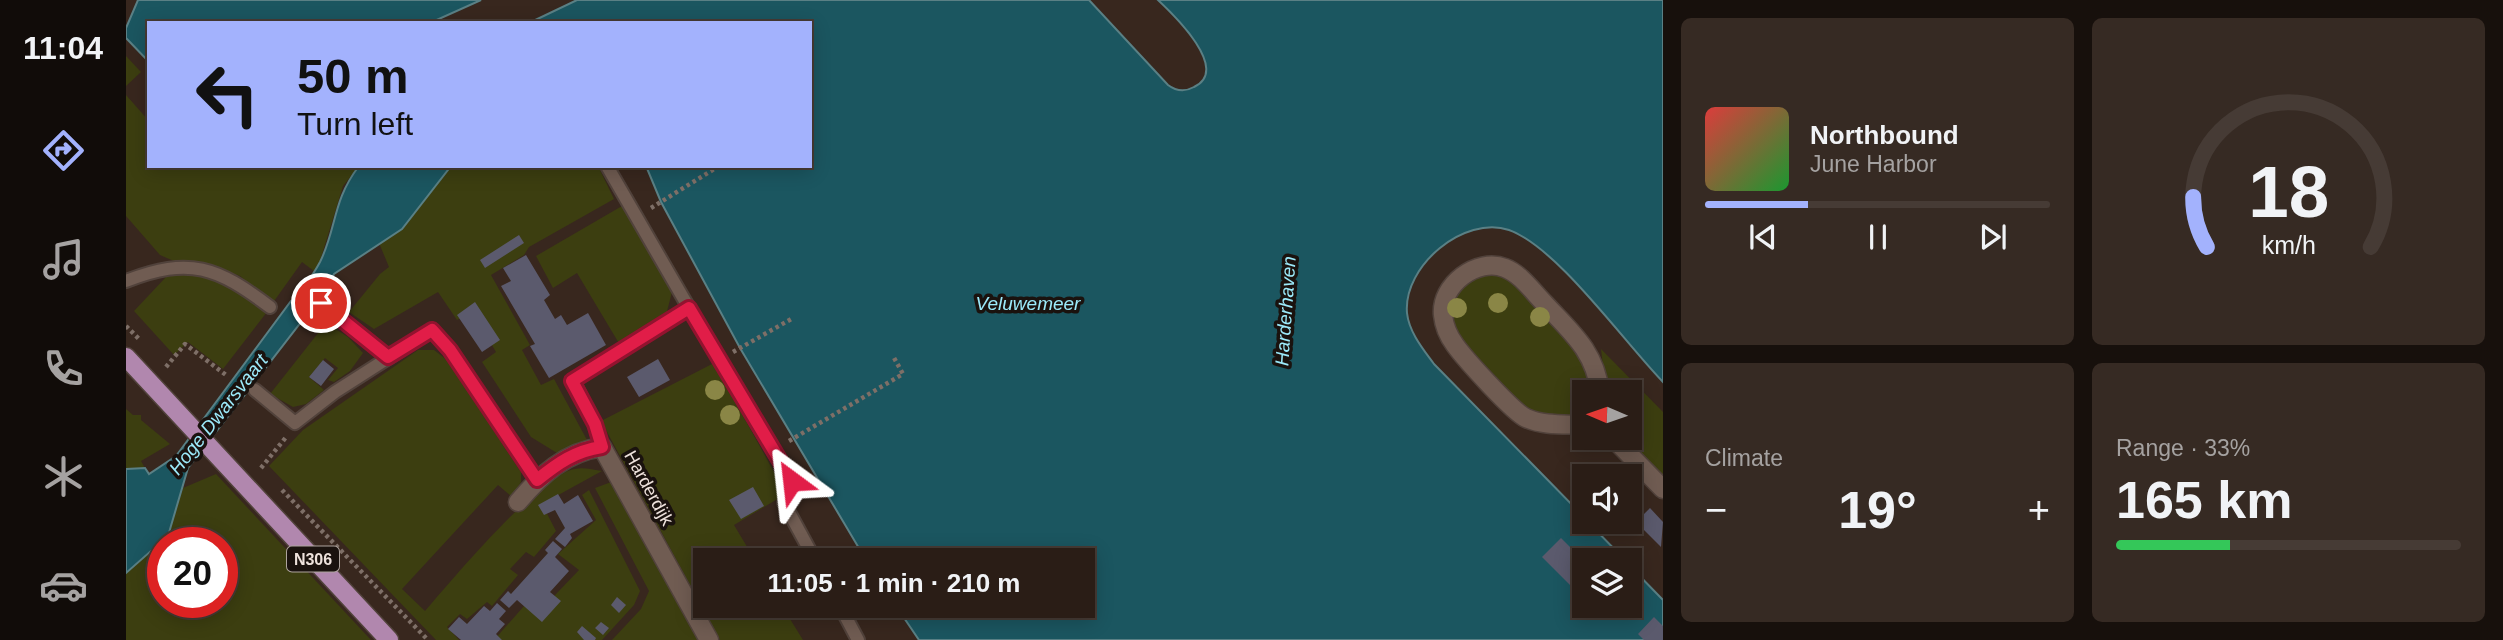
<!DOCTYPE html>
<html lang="en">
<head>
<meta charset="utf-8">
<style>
	:root { --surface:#2a1d16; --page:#362a23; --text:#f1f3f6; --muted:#a5a2a1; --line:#463b35; --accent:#a3b2fd }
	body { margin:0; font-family:Helvetica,sans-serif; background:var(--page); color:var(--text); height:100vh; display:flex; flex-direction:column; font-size:26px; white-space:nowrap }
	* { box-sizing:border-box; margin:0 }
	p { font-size:23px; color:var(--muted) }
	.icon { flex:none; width:38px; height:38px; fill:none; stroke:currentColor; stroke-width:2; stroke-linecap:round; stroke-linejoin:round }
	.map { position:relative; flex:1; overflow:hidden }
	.side { display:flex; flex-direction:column; gap:18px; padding:18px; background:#17100c; width:840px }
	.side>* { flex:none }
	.guide { position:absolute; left:21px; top:21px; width:665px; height:147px; border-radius:0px; box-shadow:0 4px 18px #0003,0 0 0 2px var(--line); background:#a3b2fd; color:#111; overflow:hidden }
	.needle { width:46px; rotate:272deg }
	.controls { position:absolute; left:1446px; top:380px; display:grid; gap:14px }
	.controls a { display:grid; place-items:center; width:70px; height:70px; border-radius:0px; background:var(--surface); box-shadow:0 4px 18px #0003,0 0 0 2px var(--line); font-size:35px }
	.speed { position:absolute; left:21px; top:527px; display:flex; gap:14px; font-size:35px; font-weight:700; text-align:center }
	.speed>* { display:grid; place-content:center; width:91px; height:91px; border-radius:50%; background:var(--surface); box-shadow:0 4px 18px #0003,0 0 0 2px var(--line); line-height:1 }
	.speed .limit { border:10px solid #d22; background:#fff; color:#111 }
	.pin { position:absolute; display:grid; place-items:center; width:60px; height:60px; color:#fff; margin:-30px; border:4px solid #fff; border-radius:50%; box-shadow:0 2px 7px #0007 }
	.me { position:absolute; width:77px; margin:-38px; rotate:330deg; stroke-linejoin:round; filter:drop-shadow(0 0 5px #0008) }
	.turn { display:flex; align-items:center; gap:24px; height:147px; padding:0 35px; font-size:32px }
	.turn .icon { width:91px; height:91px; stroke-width:2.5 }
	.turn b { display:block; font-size:49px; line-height:60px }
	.big { font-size:52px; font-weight:700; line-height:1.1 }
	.side .tile { flex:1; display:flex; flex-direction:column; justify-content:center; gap:10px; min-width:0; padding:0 24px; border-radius:10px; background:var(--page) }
	.side .dial { align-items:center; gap:0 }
	.dial svg { height:182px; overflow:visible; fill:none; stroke:var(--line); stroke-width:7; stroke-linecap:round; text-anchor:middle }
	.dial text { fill:var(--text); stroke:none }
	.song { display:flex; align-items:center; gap:21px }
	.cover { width:84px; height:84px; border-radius:10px; background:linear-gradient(135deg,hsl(0 70% 55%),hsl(130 70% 35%)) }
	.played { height:7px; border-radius:4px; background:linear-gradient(90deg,var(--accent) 30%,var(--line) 30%) }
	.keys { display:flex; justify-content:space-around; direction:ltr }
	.heat { display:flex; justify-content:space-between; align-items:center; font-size:38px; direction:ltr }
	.charge { height:10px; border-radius:5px; background:linear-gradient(90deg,#34c759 33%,var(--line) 0) }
	.side .tiles { flex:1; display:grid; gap:18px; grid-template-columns:repeat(2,1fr) }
	.trip { position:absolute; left:567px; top:548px; width:402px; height:70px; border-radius:0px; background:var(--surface); box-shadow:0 4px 18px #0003,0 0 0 2px var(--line); font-weight:700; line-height:70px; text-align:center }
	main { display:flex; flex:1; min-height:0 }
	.tabs { display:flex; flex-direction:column; width:126px; justify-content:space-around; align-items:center; background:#110c09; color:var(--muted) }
	.tabs .icon { width:49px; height:49px }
	.tabs .selected { color:var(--accent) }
	.tabs b { font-size:32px; color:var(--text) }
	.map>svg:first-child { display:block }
</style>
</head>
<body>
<main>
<nav class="tabs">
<b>11:04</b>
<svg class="icon selected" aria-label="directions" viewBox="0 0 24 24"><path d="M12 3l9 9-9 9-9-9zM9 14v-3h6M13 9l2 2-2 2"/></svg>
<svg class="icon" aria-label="music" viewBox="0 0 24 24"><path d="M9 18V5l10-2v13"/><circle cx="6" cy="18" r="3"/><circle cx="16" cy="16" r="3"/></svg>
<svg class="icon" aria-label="phone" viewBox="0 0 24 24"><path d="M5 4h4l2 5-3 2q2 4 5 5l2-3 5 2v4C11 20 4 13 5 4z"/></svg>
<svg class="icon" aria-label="climate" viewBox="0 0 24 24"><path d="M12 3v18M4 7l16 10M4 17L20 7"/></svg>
<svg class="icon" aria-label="car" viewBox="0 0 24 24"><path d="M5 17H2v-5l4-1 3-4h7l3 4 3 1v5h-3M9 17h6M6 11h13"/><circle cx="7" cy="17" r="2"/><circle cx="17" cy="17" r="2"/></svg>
</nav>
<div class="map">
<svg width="1537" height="640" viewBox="0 0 1537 640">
	<rect width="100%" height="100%" fill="#38271e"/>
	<path fill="#3c3e10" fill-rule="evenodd" d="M0,56L15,72L0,86Z
		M0,95L23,121V166H233L217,186L194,261L188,271L176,262L146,304L114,276L86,266L50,262L34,255L0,216Z
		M325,166H472L488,199L403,247L398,255L365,275L404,345L396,350L415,385L428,379L461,440L431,453L405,437L356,362L370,352L346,311L331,320L312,292L248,329L223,312L254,274L263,267L253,243L276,229Z
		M496,206L546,292L539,319L494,345L451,273L427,288L410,256Z
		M1368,271L1386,280L1460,357L1465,377L1464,392H1458V418L1411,416L1395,404L1335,339L1328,323L1327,302L1338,282Z
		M56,274L94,279L141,312L97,369L62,342L48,355L8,311L40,277Z
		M200,323L222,337L237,353L224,371L208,382L202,380L212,368L199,358L183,377L198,390L180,404L167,407L144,394Z
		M1475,349L1537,412V479L1495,438H1503V392H1480Z
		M292,350H308L321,360L395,472V482L386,497L372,485L276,589L299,611C325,581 414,474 449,469C457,467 468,470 476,471L416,504L430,531L408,557L400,552L384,569L392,575L366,606L361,602L341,619L334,614L321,627L333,640H310L143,466L177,430Z
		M588,363L660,494L608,525L629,560H579V606H656L677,640H594L475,421Z
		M0,409L7,415H15V420L44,444L15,461L19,468L0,469Z
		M90,474L245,640H0V573L42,536L57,488ZM37,542H96V602H37Z
		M488,481L565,625L572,640H486L515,609L523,591L469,488Z
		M463,490L514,591L508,605L476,640H368L398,606L410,615L453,570L432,554L470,520L456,495Z"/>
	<path fill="#1b5660" stroke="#5a8085" stroke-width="2" d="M12,0H355L304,23H23V62L0,38V28Z
		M451,0H963L1042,85C1050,91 1059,92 1068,87C1105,70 1048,15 1032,0H1537V382C1498,342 1431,247 1383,230C1338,215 1277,266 1281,313C1283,332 1297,349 1308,364L1458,517V522H1462L1499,560H1458V606H1503V565L1537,600V640H793L770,606H957V560H740L614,348L535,202L520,166H684V23H403Z
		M233,166H325L276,229L208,274L201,289L203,291L190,309L186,308L62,468L42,536L0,573V469L19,468L23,474L50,456L165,301L168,302C176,290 186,277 194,262C211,228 206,201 233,166Z"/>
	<path fill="#5b5a6d" d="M393,235L398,243L359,268L354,260Z
		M400,255L424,295L418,300L429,319L435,315L441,325L462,313L480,345L423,378L404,346L409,344L375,286L385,281L377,268Z
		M349,302L374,340L356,352L331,315Z
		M532,359L544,380L513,397L501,377Z
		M197,360L208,369L195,386L183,377Z
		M627,487L638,506L615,519L603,500Z
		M432,494L438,504L452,495L467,521L444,534L446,538L439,547L429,539L439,528L429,510L418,515L412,505Z
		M1524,508L1537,522L1535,547L1510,522Z
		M1435,538L1458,561V599L1416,557Z
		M427,541L436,549L429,557L443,571L424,592L435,601L416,622L391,600L383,608L374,600L382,591L385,594L422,553L419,550Z
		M491,597L500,605L493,613L485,605Z
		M371,603L380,611L373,619L379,624L370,634L376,640H335L322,629L333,617L341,624L358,606L364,611Z
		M1528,617L1537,626V640H1518L1512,634Z
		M475,622L483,628L477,635L469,628Z
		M456,626L470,638L469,640H458L451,632Z"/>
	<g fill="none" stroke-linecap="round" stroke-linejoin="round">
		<defs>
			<path id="service" d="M0,281C64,256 91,267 144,307
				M195,303L262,357
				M563,308L665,481
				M129,390L169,423L209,392L306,330L324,350L411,480
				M476,447L469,424L447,381L563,308L481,166
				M658,503L689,560
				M714,606L732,640"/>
			<path id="minor" d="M1458,425C1439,424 1417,426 1400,418C1387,412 1339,359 1329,345C1323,337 1318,325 1317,315C1314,285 1351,257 1379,268C1395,274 1407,292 1419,304C1445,332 1469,351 1474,392
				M1487,438L1537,489
				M392,502C415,475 439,452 476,447L583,640"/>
			<path id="primary" d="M0,357L263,640"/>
		</defs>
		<use href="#service" stroke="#51423b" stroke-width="16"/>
		<use href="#minor" stroke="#51423b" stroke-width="21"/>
		<use href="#primary" stroke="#51423b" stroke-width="21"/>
		<path stroke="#7e6f67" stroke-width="4.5" stroke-dasharray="3.5 3.5" stroke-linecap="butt" d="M525,208L593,166
			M0,326L13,339
			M607,352L667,318
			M40,367L59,344L100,375
			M663,441L777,374L767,356
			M135,468L161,436
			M156,490L302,640"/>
		<use href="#service" stroke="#705c52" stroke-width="12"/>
		<use href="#minor" stroke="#705c52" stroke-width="18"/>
		<use href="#primary" stroke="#b187ae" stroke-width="18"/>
	</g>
	<g fill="#8a8646">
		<circle cx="1372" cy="303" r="10"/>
		<circle cx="1331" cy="308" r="10"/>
		<circle cx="1414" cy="317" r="10"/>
		<circle cx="589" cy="390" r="10"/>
		<circle cx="604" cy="415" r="10"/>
	</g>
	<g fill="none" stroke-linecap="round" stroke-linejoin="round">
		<defs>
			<path id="route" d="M195,303L262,357L306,330L324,350L411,480C432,463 449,451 476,447L469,424L446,381L563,308L666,481"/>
		</defs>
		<use href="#route" stroke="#92132f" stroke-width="18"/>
		<use href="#route" stroke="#e11d48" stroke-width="12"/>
	</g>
	<g text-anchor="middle" stroke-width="7" stroke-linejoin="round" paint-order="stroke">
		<rect fill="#1a120e" stroke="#aea49e" stroke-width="2" x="161" y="546.5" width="52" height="25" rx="5"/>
		<g font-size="16" font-weight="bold" fill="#eee2dc">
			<text x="187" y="565">N306</text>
		</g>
		<g font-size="18" fill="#eee2dc" stroke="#1a120e">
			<text transform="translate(523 488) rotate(61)" y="6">Harderdijk</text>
		</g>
		<g font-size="19" font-style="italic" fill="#9ceafa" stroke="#1a120e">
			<text x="902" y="310">Veluwemeer</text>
			<text transform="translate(1159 311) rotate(-86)" y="7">Harderhaven</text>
			<text transform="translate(92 414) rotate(-52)" y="7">Hoge Dwarsvaart</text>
		</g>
	</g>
</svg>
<div class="controls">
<a><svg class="needle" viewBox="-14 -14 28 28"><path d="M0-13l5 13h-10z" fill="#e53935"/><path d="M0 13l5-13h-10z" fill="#a5a2a1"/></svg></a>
<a><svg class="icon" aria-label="sound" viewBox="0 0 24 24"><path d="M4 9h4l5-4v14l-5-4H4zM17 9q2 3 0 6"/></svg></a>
<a><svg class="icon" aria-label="layers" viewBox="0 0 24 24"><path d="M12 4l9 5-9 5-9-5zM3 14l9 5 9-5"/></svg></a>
</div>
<div class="speed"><div class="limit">20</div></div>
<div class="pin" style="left:195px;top:303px;background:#d93025"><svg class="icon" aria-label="arrive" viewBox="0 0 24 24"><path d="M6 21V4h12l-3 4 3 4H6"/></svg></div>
<svg class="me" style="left:666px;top:481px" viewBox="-20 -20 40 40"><path d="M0-17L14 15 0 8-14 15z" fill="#e11d48" stroke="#fff" stroke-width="4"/></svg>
<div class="trip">11:05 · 1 min · 210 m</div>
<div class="guide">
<div class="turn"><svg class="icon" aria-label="left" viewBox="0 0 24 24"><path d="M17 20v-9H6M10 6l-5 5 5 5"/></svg><div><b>50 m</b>Turn left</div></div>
</div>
</div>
<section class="side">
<div class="tiles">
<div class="tile">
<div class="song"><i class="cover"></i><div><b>Northbound</b><p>June Harbor</p></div></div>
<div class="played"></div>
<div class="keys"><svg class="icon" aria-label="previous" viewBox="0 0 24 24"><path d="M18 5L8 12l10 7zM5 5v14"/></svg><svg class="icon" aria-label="pause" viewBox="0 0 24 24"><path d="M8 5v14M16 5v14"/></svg><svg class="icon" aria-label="next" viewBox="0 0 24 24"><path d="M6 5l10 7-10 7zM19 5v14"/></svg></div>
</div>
<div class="tile dial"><svg viewBox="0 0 100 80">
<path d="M14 69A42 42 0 1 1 86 69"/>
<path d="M14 69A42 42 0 0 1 8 47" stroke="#a3b2fd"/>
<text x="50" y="56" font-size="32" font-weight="700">18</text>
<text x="50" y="72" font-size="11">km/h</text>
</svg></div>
<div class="tile"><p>Climate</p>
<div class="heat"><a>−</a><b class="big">19°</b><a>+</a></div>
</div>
<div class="tile"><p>Range · 33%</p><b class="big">165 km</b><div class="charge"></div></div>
</div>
</section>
</main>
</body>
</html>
